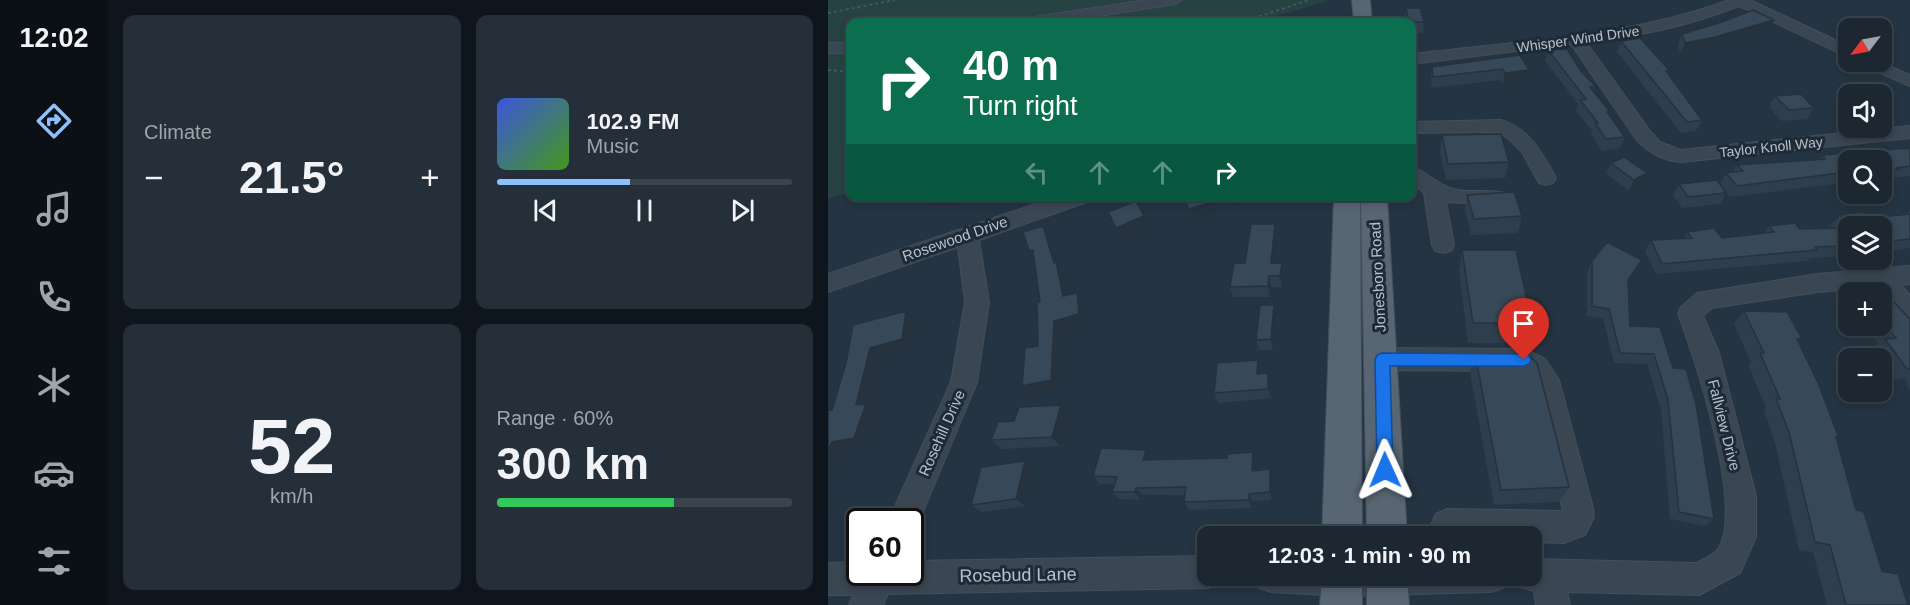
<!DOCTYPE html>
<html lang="en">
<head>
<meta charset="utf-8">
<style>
	:root { --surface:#1c2732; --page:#252f3a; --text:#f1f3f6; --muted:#a0a5ac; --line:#3a444d; --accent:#8cc1fb }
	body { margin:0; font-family:Arial,sans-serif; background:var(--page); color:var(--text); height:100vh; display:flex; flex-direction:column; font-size:22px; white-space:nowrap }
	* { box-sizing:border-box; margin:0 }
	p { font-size:20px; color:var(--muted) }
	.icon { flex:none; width:33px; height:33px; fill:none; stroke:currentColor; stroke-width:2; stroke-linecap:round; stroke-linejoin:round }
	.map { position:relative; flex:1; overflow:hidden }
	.details { display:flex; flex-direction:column; gap:15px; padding:15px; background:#0f151c; width:720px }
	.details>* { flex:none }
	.top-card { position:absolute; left:18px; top:18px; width:570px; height:183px; border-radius:12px; box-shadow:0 3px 9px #0003,0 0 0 2px var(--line); background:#0b6e4f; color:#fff; overflow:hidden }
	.needle { width:39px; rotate:238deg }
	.fabs { position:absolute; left:1010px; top:18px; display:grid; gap:12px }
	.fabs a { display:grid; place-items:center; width:54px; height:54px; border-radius:12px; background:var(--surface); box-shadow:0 3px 9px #0003,0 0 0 2px var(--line); font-size:30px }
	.speed { position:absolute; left:18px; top:508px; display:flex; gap:12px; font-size:30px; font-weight:700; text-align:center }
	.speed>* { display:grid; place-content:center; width:78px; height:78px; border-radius:50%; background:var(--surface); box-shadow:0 3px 9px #0003,0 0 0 2px var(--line); line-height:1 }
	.speed .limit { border:3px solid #111; border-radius:9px; background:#fff; color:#111 }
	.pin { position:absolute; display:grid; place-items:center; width:51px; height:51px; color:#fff; margin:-62px -26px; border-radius:50% 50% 50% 0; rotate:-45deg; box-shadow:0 0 6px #0007 }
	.pin .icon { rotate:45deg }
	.me { position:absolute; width:66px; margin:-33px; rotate:359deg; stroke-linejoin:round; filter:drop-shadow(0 0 4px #0008) }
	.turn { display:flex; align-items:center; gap:21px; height:126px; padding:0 18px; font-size:27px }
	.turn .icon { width:78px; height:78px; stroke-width:2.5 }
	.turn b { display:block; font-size:42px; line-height:51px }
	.lanes { display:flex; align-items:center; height:57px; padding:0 18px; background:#0003; justify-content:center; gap:30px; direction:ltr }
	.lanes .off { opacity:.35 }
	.big { font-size:45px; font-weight:700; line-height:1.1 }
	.details .card { flex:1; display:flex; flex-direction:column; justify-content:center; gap:9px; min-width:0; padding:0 21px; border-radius:12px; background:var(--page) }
	.details .dial { align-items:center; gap:0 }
	.dial b { font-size:78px; line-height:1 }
	.song { display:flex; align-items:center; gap:18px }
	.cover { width:72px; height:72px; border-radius:9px; background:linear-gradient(135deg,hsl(230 70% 55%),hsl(100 70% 35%)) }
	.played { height:6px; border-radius:3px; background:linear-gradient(90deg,var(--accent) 45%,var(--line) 45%) }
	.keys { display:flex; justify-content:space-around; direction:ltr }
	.heat { display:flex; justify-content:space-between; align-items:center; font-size:33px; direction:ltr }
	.charge { height:9px; border-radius:4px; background:linear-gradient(90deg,#34c759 60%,var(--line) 0) }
	.details .tiles { flex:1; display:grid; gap:15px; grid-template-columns:repeat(2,1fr) }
	.trip { position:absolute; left:369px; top:526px; width:345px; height:60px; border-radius:12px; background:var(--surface); box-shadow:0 3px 9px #0003,0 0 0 2px var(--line); font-weight:700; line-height:60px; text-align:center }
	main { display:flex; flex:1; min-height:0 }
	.tabs { display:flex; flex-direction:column; width:108px; justify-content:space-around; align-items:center; background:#0b1014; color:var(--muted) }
	.tabs .icon { width:42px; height:42px }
	.tabs .selected { color:var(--accent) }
	.tabs b { font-size:27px; color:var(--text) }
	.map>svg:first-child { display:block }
</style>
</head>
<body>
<main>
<nav class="tabs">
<b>12:02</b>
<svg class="icon selected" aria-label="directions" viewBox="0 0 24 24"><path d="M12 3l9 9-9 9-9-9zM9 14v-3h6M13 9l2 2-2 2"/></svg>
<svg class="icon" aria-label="music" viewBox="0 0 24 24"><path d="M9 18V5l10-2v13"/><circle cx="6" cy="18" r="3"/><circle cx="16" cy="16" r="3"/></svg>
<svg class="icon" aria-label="phone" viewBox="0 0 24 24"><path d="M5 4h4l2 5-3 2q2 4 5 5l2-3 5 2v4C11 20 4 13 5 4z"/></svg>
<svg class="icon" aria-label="climate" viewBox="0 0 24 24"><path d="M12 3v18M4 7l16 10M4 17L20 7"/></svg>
<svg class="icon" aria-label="car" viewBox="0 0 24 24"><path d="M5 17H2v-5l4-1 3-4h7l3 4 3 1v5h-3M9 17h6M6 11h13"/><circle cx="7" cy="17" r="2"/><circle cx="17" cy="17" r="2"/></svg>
<svg class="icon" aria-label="filters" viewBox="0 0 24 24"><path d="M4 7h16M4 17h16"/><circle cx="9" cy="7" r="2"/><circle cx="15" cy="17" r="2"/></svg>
</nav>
<section class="details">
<div class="tiles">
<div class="card"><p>Climate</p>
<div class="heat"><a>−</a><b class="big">21.5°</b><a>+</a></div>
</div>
<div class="card">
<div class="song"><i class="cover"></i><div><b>102.9 FM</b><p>Music</p></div></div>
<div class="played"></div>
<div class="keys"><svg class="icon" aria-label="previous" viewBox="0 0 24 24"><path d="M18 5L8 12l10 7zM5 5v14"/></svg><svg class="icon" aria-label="pause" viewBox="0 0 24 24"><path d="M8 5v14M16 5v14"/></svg><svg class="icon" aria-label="next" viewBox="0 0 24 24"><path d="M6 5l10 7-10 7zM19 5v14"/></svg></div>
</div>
<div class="card dial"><b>52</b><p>km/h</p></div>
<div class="card"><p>Range · 60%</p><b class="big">300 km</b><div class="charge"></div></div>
</div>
</section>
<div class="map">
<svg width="1082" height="605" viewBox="0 0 1082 605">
	<rect width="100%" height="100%" fill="#253442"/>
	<path fill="#274243" d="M0,0H500V1L427,22H22V192L0,199Z"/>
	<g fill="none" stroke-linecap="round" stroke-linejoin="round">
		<defs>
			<path id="minor" d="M319,0H354L347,4L232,22H198L206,17Z
				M901,0H922L1020,46V57L911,6C858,27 814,35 758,42L822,131L832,142L853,150L1082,126V138L853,162C834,160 821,153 808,139L743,44L584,64V54C689,41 802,37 901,0Z
				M0,43H22V53H0Z
				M1032,62H1052L1082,75V86L1034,65Z
				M673,120C701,128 715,154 728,178L725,183L718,185L711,183L694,152L682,140L670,132L584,133V122Z
				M584,167C599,172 610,185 625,189C642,194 660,188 677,193L680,198L677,203L670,205L618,202L626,245L623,251L615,253L607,251L604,245L596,193L584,183Z
				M231,196H265L262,201L151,240L161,302L149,382L86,533L82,534V522H60L123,382L137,302L130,247L0,292V274Z
				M1082,266V284L1073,285L1082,295V321L1073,318L1047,287L990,292L884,308L875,316L891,353L928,496V537L912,573L871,595L739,592L742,605H708L706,591L692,587L688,576H704V559L868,563C875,559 887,555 891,548C915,505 868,360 850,314L853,307L869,293L990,274Z
				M554,348L696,349L717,359L731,380L765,508L766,517L757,535L736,543L704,542V537L608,536L603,525L608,514L619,509L735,511L706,384L699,375L692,371L554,370L545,367L541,359L545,351Z
				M380,556V576H395L392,584L380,588L60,594L55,605H21L25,595H0V563L32,562V573H82V561Z
				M427,576H679L675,588L663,592L514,596L443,592L431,588Z"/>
			<path id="major" d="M524,0H542L544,22H526Z
				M506,196H532L534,537H494Z
				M533,196H559L579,537H539Z
				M494,576H534V605H492Z
				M539,576H579L581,605H539Z"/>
		</defs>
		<use href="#minor" stroke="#434f5b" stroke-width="2"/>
		<use href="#major" stroke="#434f5b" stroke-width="2"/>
		<path stroke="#415b5b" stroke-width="2" stroke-dasharray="3 3" stroke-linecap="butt" d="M0,13L67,0
			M414,22L481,0
			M0,70L22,72"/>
		<use href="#minor" fill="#3a4652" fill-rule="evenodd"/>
		<use href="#major" fill="#586572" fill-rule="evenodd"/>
	</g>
	<path fill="#2f3e4c" d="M578,8L596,22L595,33H584V22H578L577,19Z
		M946,20L940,30L882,48L852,54L850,45L854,34L891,23Z
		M793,41L842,71L840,74L874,120L868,131L853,133L789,52Z
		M720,50L753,71L767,86L765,91L781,115L797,137L792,148L774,151L763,134L764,131L748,111L750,104L717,61Z
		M604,67L701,70L699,81L675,84L672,80L604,88L603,78Z
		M947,96L986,108L979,119L953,121L941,107Z
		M614,135L681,162L677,178L618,180L612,152Z
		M1082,148V176L1063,178L1061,181H1053V160H1020V182L902,197L898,193L892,204L854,208L845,195L851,184H892L898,173H904L909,165L991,159L994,155Z
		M783,163L819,173L814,184L801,191L778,174Z
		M639,195L694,216L690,233L643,235L637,211Z
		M1082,210V248L1053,252V226H1020V256L1003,257L982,258L980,261L828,274L817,251L823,240L855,239L859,232L894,238L936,233L941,226L972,229L1004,228L1002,226L1012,215L1041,218L1078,215Z
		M447,224L449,235L446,263L455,274L454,287H443L442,297H405L402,287L417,263Z
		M634,250L704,323L697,343H640L631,271Z
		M764,261L808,271L800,282L802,326L832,327L886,519L876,526L842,519L833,410L819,364L786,363L775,319L759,316V272Z
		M1053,298L1082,319V391L1077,378L1066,379L1053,360V358H1052L1045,349L1051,344L1036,326H1053Z
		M916,311L974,339L971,342L1011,438L1008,440L1028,510L1054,571L1080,605H999L985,552L971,550L947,443L936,410L938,408L920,365L923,362L906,324Z
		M448,315L445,350H431L428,340Z
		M647,354L741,487L731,502L666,505L642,373Z
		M430,360L432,370V374L443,383V398L390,403L386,393Z
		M241,414L232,446L173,449L163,440L186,421Z
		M318,450L324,458V459L399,458L425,452L428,461L427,470L442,469L445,477L444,500L424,501V508L361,510L356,502L357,495H314L313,500L291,499L284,492L286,484H272L265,476Z
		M206,470L198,506L154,512L143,505Z"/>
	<path fill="#26323e" d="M946,20L940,30L882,48L852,54L857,43Z
		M701,70L699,81L675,84L677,73Z
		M819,173L814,184L801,191L806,180Z
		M113,196H142L143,199L110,213L101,202Z
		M404,196H440V198L406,205Z
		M387,201L390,212L364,220L361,209Z
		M316,216L321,227L294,239L288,228Z
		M447,224L449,235L445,274L443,263Z
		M215,226L221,237L230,264L235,273L241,307L235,296Z
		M0,232L1,233L2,247L0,248Z
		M814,260L808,271L794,290L800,280Z
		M454,263L455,274L454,287L452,276Z
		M441,276L443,287L442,297L440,286Z
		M249,293L256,303L258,325L234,331L231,390L203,396L194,386L226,321Z
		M446,305L448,315L445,350L443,339Z
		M78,311L88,321L86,349L54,358L43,408L50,413L39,446L18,450L2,490L13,496L5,516L0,513V451L4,442L28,405L42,348Z
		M430,360L432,370V384L429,374Z
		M440,373L443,383V398L440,389Z
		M233,405L241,414L232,446L224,437Z
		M318,450L324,458L322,468L315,460Z
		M425,452L428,461L427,479L424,471Z
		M197,461L206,470L198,506L188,499Z
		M442,469L445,477L444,500L442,492Z
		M308,488L314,495L313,500L307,492Z
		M421,494L424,501V508L421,500Z"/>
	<path fill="#374858" stroke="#26323e" stroke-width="1.5" d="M578,8H592L596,22H581Z
		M925,10L946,20L887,37L857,43L854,34L891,23Z
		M812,38L842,71H838L874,120L859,122L793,41Z
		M739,49L753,71L767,86L762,87L782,112H779L797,137L778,139L767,123H770L752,100L758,99L720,50Z
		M692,55L701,70L677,73L675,69L605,77L604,67Z
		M973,94L986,108L961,110L947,96Z
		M673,134L681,162L620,164L614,135Z
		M1082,148V166L1069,168L1071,169L1053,171V160H1020V172L909,186L898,173L915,171L909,165L997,159L994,155Z
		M796,157L819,173L806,180L783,163Z
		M889,180L898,193L860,197L851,184Z
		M686,192L694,216L646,219L639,195Z
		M100,196H113L101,202Z
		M355,196H385L387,201L361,209Z
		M308,201L316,216L288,228L280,212Z
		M1035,212L1041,218L1082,214V239L1053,242V226H1022L1012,215Z
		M967,223L972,229L1020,228V246L987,247L989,250L834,264L823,240L864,238L859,232L886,228L894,238L946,232L941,226Z
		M423,224H447L443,263H454L452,276H441L440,286L402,287L406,263H417Z
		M215,226L226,263L228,262L235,296L249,293L251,314L226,321L223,380L194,386L197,348L210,346L209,303L212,302L205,250L201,251L195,232Z
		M779,242L814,260L800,280L802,326L832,327L845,368L858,369L868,404L886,519L851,512L840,400L826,354L792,353L781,309L764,306V261Z
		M634,250H688L704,323H645Z
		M1061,297L1082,319V369H1079L1057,339L1068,338L1053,322V298Z
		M432,305H446L443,339L428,340Z
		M78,311L74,339L42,348L28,405L38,404L26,438L4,442L0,451V410H4L18,363L25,325Z
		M916,311L959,312L974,339H969L991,385L1011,438L1008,437L1028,510L1036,512L1054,571L1070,574L1080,605H1018L1002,545L987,542L961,432L948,399H952L932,353H936Z
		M647,354H699L709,363L741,487L673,490Z
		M430,360L429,374L440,373V389L386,393L389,363Z
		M233,405L224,437L163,440L170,422L186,421L191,407Z
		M273,448L318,450L315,460L399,458V454L425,452L424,471L442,469V492L421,494V500L356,502L358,487L308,488L307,492H284L289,477L265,476Z
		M197,461L188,499L143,505L153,467Z"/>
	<path fill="#1a73e8" stroke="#114b97" stroke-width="1.5" d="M554,353L696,354L701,355L703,360L701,364L696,366H562L565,470L563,476L557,478L551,476L549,470L547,360L549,355Z"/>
	<g text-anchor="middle" stroke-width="6" stroke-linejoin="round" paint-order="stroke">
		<g font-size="14" fill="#b7c1cc" stroke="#1e2b37">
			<text transform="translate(750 39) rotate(-8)" y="5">Whisper Wind Drive</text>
			<text transform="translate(943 147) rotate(-6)" y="5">Taylor Knoll Way</text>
		</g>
		<g font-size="15" fill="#b7c1cc" stroke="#1e2b37">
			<text transform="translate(127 239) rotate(-19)" y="5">Rosewood Drive</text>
			<text transform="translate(550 277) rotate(-93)" y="5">Jonesboro Road</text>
			<text transform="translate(896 425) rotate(76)" y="5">Fallview Drive</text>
			<text transform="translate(114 433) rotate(-66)" y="5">Rosehill Drive</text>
		</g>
		<g font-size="18" fill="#b7c1cc" stroke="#1e2b37">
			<text transform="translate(190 575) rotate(-1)" y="6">Rosebud Lane</text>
		</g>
	</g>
</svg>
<div class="fabs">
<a><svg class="needle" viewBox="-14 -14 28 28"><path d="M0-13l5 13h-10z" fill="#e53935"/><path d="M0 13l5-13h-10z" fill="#a0a5ac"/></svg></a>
<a><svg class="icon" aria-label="sound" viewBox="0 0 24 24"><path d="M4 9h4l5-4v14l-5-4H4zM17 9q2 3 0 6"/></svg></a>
<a><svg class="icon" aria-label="search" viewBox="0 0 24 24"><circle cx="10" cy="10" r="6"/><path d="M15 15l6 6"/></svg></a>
<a><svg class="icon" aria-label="layers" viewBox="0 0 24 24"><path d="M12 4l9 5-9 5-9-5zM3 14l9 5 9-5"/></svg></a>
<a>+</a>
<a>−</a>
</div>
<div class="speed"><div class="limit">60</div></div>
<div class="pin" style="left:696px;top:360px;background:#d93025"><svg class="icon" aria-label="arrive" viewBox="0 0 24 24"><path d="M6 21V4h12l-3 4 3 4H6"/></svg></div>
<svg class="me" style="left:557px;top:470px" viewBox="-20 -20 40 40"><path d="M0-17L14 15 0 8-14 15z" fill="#1a73e8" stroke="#fff" stroke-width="4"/></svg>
<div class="trip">12:03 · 1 min · 90 m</div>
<div class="top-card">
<div class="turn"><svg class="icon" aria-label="right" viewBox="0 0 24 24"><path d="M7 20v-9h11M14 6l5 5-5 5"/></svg><div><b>40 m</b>Turn right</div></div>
<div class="lanes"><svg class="icon off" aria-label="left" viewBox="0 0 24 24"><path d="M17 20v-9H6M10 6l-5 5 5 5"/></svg><svg class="icon off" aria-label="ahead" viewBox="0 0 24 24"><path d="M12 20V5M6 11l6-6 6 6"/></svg><svg class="icon off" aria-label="ahead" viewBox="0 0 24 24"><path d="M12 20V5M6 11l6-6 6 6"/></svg><svg class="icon" aria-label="right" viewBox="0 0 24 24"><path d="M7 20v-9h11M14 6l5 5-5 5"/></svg></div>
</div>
</div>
</main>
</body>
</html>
